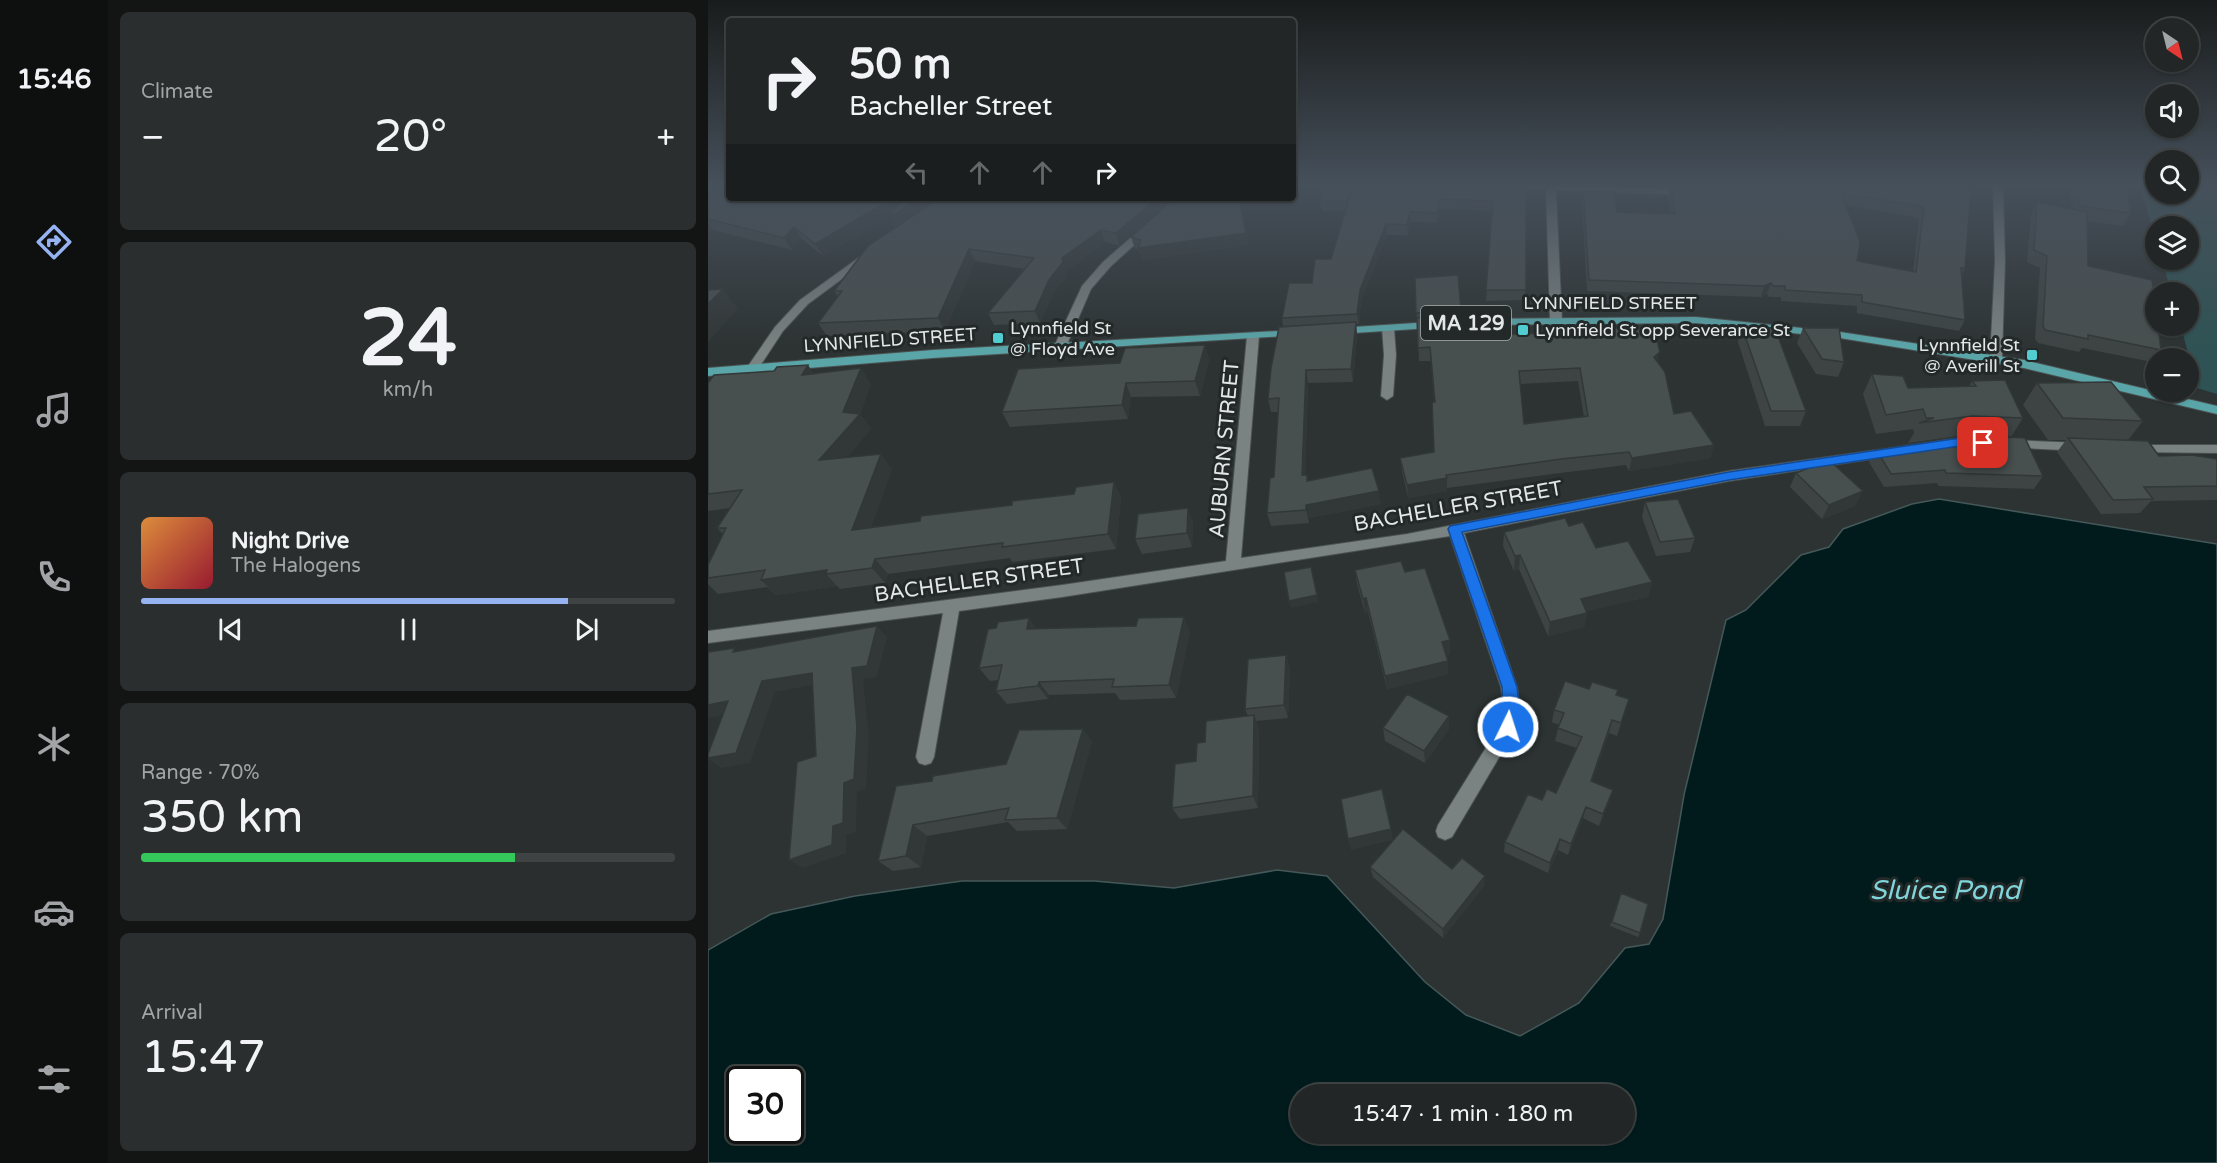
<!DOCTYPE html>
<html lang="en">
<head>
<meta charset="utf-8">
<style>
	:root { --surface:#222626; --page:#2a2e2e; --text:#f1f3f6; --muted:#a2a5a7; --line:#3f4343; --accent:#95b2f1 }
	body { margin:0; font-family:"Varela Round",sans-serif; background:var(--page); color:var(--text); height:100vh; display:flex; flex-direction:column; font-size:22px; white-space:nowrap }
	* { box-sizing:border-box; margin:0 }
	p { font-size:20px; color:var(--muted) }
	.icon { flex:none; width:33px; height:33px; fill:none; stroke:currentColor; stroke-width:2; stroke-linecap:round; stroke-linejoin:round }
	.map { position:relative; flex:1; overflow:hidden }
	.drawer { display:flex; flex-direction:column; gap:12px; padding:12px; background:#131515; width:600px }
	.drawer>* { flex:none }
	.banner { position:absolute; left:18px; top:18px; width:570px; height:183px; border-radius:6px; box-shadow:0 2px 4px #0004,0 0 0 2px var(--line); background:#222626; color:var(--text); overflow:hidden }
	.needle { width:39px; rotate:145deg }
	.tools { position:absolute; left:1437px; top:18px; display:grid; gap:12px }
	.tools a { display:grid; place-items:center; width:54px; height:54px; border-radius:50%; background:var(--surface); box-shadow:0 2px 4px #0004,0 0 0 2px var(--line); font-size:30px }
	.speed { position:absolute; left:18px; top:1066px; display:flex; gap:12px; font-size:30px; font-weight:700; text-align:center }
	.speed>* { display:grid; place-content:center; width:78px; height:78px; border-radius:50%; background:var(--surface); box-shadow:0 2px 4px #0004,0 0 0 2px var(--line); line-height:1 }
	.speed .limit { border:3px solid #111; border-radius:9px; background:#fff; color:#111 }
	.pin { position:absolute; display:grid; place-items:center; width:51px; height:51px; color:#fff; margin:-26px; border-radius:12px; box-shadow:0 3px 9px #0006 }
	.me { position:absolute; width:66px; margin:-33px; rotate:4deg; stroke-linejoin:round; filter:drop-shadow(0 0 4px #0008) }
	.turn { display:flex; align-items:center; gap:21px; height:126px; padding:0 24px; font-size:27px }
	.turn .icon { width:78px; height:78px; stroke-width:2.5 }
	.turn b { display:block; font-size:42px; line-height:51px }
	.lanes { display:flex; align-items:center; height:57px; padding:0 24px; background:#0003; justify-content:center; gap:30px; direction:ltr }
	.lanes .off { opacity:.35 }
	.big { font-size:45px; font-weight:600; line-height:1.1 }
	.drawer .card { flex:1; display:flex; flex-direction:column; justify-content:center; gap:9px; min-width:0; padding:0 21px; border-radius:9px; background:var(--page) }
	.drawer .dial { align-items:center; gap:0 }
	.dial b { font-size:78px; line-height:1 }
	.song { display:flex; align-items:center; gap:18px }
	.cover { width:72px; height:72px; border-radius:9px; background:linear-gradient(135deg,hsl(30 70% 55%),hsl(350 70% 35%)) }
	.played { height:6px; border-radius:3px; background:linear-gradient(90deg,var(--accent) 80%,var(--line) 80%) }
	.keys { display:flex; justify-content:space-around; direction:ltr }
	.heat { display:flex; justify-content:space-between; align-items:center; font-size:33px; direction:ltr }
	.charge { height:9px; border-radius:4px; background:linear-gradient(90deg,#34c759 70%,var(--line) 0) }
	.trip { position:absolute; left:582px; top:1084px; width:345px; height:60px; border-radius:30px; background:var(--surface); box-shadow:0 2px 4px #0004,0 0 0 2px var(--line); font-weight:600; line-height:60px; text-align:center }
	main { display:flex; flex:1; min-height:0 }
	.tabs { display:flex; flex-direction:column; width:108px; justify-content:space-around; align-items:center; background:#0e0f0f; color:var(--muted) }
	.tabs .icon { width:42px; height:42px }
	.tabs .selected { color:var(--accent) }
	.tabs b { font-size:27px; color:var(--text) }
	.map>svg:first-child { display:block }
</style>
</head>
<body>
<main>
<nav class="tabs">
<b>15:46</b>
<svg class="icon selected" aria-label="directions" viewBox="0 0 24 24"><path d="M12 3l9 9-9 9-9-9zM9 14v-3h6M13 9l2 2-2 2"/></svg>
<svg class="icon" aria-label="music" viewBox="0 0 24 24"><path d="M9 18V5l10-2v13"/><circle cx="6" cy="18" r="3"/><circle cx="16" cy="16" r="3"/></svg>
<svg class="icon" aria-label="phone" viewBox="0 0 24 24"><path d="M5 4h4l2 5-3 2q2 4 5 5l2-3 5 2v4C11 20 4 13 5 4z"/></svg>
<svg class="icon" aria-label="climate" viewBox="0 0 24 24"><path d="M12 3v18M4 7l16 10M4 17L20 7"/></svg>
<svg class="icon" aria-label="car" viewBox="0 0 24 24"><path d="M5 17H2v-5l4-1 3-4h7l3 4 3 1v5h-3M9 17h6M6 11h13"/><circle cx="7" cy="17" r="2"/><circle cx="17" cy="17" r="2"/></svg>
<svg class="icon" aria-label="filters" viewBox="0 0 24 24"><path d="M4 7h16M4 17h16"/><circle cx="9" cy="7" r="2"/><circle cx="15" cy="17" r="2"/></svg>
</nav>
<section class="drawer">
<div class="card"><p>Climate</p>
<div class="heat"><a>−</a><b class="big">20°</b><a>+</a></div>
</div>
<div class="card dial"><b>24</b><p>km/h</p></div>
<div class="card">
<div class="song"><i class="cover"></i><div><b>Night Drive</b><p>The Halogens</p></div></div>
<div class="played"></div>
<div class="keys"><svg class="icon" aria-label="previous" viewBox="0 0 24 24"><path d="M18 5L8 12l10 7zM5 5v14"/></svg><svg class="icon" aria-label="pause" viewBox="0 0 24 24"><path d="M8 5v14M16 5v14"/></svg><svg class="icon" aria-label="next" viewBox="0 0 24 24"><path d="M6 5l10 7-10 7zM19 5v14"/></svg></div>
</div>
<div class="card"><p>Range · 70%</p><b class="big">350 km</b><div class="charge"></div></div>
<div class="card"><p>Arrival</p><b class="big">15:47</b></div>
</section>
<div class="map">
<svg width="1509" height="1163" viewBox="0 0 1509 1163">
	<rect width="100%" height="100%" fill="#2d3333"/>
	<path fill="#2f5354" d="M1432,185H1447L1448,194H1480L1481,185H1509V394L1489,388L1473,326H1480V292H1463L1454,260H1480V226H1448L1447,238Z"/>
	<path fill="#011b1c" stroke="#455859" stroke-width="1.5" fill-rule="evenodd" d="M1231,499L1509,544V1163H0V950L63,914L147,896L254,881H386L466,888L569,870L619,876L717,982L758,1015L812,1036L871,1003L917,948L941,944L955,919L976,795L1018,620L1038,610L1093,555L1121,547L1135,529L1204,504ZM32,1080H82V1131H32ZM592,1095H916V1134H592Z"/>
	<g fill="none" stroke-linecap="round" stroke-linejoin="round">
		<defs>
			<path id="minor" d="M789,185L981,189L986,192L981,195L848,190L854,321L848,324L842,321L838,189L794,188Z
				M1285,185H1295L1297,261L1294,359L1288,363L1282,359L1287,261Z
				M435,227L444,229L403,266L383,289L357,349L355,351H347L345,349L374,286L395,262Z
				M160,251L169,253L100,304L75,331L48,372H40L38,369L67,327L92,300Z
				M680,325L686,328L688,355L685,396L679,400L673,396L676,355L674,328Z
				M545,333L551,336L533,558L699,534L1021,471L1183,448L1190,452L1183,456L1021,481L756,533L809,687L812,709L809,727L744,837L737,840L730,837L728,831L730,825L792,725L796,709L793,687L742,536L354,597L251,611L226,757L223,763L217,765L211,763L208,757L235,613L0,643V631L354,585L518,561L539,336Z
				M1299,440L1374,443L1381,447L1374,451L1294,447L1292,444L1294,441Z
				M1428,445H1509V453L1423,452L1421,449Z"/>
			<path id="major" d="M988,317L1132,332L1316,360L1509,406V414L1316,368L1132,338L988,323L769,325L630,334L624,331L630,328L769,319Z
				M588,330L594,333L592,335L225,358L0,376V368L225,350Z"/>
		</defs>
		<use href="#minor" stroke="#4b5050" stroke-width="2"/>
		<use href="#major" stroke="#4b5050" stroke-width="2"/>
		<use href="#minor" fill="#7a8282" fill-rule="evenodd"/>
		<use href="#major" fill="#5aa5a8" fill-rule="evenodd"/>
	</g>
	<path fill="#3e4444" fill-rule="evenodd" d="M0,185L21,198H467L412,246L397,242L359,271L360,275L346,292L332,323L286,325L280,313L317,269L267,261L237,331L119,336L110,323L130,297L126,291L186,228L183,216L115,256L94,239L84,250L5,230L0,233Z
		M818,185L817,300L778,301L785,211L731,209L729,223L702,222L700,235H679L653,301L651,324H648L649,335L645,382L600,383L597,475L600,481L673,504L601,518V523L563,526L559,513L566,477L570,412H563L560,399L575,327L574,318L623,259L637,211H614L612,201Z
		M958,185H1258L1257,268L1254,275L1257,320L1251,331L1149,313V306L1073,301V297H1061L1059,294L1053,297L879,291L874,202L875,191L909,212L963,214L960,197L962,186H958ZM1138,205L1211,218L1205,271L1149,261Z
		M1365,185H1409L1423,213L1415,226L1379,221L1380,266L1453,350L1444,362L1374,348L1371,352L1330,343L1327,339L1332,268L1319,262L1323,214L1329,202L1364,209L1362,191Z
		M467,198H536L531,201L541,245L434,260L431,250L427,249L423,237Z
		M707,278L753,310L755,336L834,333L835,328L949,362L966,414L1006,445L1002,458L921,471L918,465L852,473L739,488V491L700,498L694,471L692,458L726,452V402L723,361H711ZM870,381L876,417L816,424L812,384Z
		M1034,327L1098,411L1092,426H1057L1030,342Z
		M1095,328L1136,362L1130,377L1108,374L1089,343Z
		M497,345L501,360L492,396L423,397L420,419L302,427L294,412L412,363Z
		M106,374L163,384L152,414L163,429L139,457L184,469L163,527L212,521L366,494L406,482L413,498L408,549L304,562L302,558L180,574L177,583L132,589L129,586L68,595L59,587L10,594L0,584V565L15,534L9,528L22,508L0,511V383Z
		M1164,374L1200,388L1261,386L1264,381L1315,418L1303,437L1335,476L1326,489L1231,486L1229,483L1176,487L1161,462L1168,449L1257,436H1252L1200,443L1206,433L1205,429L1168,434L1155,394Z
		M1329,383L1435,421L1420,440L1451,456L1509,459V500L1443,501L1432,513L1393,514L1349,452L1358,440H1340L1315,405Z
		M1088,473L1147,506L1114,519L1082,487Z
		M937,502L987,538L982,552L948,556L934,517Z
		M485,522L484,547L434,554L427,539Z
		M861,526L888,548L944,582L940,597L878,611L879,613L876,627L840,636L811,569L806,571L795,546L796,532Z
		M647,570L697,572L742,640V654L738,655L740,674L679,689L660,612L657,613L649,584Z
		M321,618L328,629L482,631L468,698L412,700L407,693L341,695L340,699L299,704L288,691L291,680L282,681L271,668L288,628Z
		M578,655L582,669L580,718L548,721L551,728L550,808L472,819L464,808L497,742L540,716L537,709Z
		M881,689L921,699L909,736L901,733L884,781L901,802L891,826L875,818L860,855L850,850L840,873L796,852L797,842L834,800L848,793L869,748L847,741L851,725L844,722L846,710Z
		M675,728L741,729L717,763L677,741Z
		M384,741L359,829L309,831L300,822L219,836L213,867L185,871L170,861L224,781L298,764Z
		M662,867L744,869L776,886L735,938L665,877Z
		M913,893L932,933L930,937L902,926Z"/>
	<path fill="#323737" d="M186,198H236L188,231L181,218L205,203L115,256L107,244Z
		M449,198H467L412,246L408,233Z
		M731,199V209L729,223V213Z
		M702,212V222L700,235L699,225Z
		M0,224L5,230L0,233Z
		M678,224L679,235L653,301L651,324L649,314L652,290Z
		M86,227L94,239L84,250L76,238Z
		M393,230L397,242L359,271L360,275L346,292L332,323L327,311L341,280L354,258Z
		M538,233L541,245L434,260L430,248Z
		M261,249L267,261L237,331L230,318Z
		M1063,283L1059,294L1053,297L1056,286Z
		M15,289L30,309L0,342V304Z
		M648,322L649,335L645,382L643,369Z
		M497,345L501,360L492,396L487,381Z
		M952,352L949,365L946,357Z
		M100,365L111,381L94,375Z
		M153,368L163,384L152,414L163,429L124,476L111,460L135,412Z
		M598,370L600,383L597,489L594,475Z
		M418,383L423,397L420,419L414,405Z
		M1006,445L1002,458L921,471L924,458Z
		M173,454L184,469L157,545L144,530Z
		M739,478V491L700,498L699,485Z
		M406,482L413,498L408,549L400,534Z
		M671,491L673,504L601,518V523L598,510V505Z
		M1155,491L1147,506L1114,519L1121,505Z
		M480,508L485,522L484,547L479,533Z
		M812,555L811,569L806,571L807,556Z
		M167,559L180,574L177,583L164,568Z
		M119,570L118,574L129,586L68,595L53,580Z
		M944,582L940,597L870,613L873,599Z
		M609,595L610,602L583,608L581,601Z
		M658,598L660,612L657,613L655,599Z
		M879,613L876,627L840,636L842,622Z
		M476,617L482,631L468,698L461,685Z
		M321,618L330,632L319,629Z
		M169,626L179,637L169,677L155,679L161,738L158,788L149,792L148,832L138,835V853L95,868L81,860L125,826L144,668Z
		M742,640V654L734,656V642Z
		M578,655L582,669L580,718L576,705Z
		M740,661V674L679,689L677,676Z
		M104,673L116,683L67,692L42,763L13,768L0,759L54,681Z
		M331,682L341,695L340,699L330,686Z
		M20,701L34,712L0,718V705Z
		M546,715L551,728L550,808L545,796Z
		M741,716V729L717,763L716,751Z
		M904,720L901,733L880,793L883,781Z
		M375,729L384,741L359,829L349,818Z
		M905,790L901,802L891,826L895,814Z
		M878,807L875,818L860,855L863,844Z
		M205,825L219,836L213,867L198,856Z
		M683,829L685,840L643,850L640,839Z
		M852,839L850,850L840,873L842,863Z
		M777,876L776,886L735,938V929Z"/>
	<path fill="#484f4f" stroke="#323737" stroke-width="1.5" fill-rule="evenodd" d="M7,185H21V198H186L107,244L86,227L76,238L0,219V188Z
		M617,185H818V290H778L785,201L731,199L729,213L702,212L699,225L678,224L652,290L649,314L574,318L581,283H604L607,259H623L643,192L639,201H612Z
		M1142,185H1258V187L1263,188L1257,268H1253L1257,320L1154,302V295L1077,290V286H1065L1063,283L1056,286L881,280L875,191L906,192L909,212L967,214L962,186L1138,193L1145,187ZM1133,193L1216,207L1208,272L1149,261L1152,242Z
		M1370,185H1409L1418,186L1423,213L1372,206Z
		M196,198H212L181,218Z
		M232,198H449L408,233L393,230L354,258L355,262L341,280L327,311L280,313L326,258L261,249L230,318L110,323L134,291H126L160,246Z
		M467,198H531L538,233L430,248L433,240L423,237Z
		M1329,202L1379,212L1380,266L1444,280L1448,308V326H1450L1453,350L1380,335V339L1337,330L1335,326L1339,256L1326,250Z
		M750,275L753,310L708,313L707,278Z
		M15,289L0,304V290Z
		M754,315L755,336L836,333L835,328H946L952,352L946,357L957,372L966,414L983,411L1006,445L924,458L921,452L853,459L738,475L739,478L699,485L692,458L726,452L724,402H727L722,347L710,348L709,318ZM872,368L880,416L816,424L811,371Z
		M648,322L643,369L598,370L594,475H599V481L664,468L671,491L598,505V510L559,513L562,478L566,477L571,398L560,399L563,368L571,327Z
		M1034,327L1067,328L1098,411H1063Z
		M1095,328H1131L1136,362L1114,359Z
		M497,345L487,381L418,383L414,405L294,412L310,369L412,363L417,348Z
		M100,365L94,375L153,368L135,412L152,414L111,460L173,454L144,530L212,521L213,516L304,505V501L366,494L368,487L406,482L400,534L294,547L295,543L167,559L164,568L118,574L119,570L53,580L57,570L0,578V565L18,528H9L34,490L0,494V383L6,375L66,371L69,367Z
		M1164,374L1195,376L1200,388L1268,386L1264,381L1297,380L1315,418L1264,416L1211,423L1226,418H1218L1215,409L1178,415Z
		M1403,382L1435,421L1355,418L1329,383Z
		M1260,435L1317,438L1335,476L1238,473L1237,470L1183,474L1168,449Z
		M1360,438L1440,441L1451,456L1484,455L1509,459V486L1436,487L1445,499L1405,500Z
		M1121,460L1155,491L1121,505L1088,473Z
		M970,499L987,538L952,542L937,502Z
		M480,508L479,533L427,539L430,514Z
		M857,518L861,526L875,522L888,548L920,541L944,582L873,599L879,613L842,622L812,555L807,556L796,532Z
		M693,561L697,572L717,568L742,640L734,642L740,661L677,676L658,598L655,599L647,570Z
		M603,567L609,595L581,601L576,572Z
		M476,617L461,685L404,687L406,679L331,682L330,686L288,691L294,665L271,668L280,629L288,628L290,622L321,618L319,629L428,626L430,618Z
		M169,626L159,666L144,668L149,728L146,779L136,783L135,823L125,826L124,845L81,860L89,762L108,756L104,673L54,681L28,753L0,758V754L20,701L0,705V652L27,648L25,652Z
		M578,655L576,705L537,709L540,659Z
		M857,681L881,689L884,682L910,690L908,695L921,699L913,723L904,720L883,781L905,790L895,814L878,807L863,844L852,839L842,863L797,842L820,794L834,800L839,789L848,793L874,737L850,728L856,713L846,710Z
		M699,694L741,716L716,751L675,728Z
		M546,715L545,796L464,808L467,764L488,761L489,743L497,742L498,721Z
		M375,729L349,818L297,820L301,808L205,825L198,856L170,861L188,786L224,781L225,776L298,764L311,730Z
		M674,789L683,829L640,839L633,799Z
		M695,829L744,869L754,858L777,876L735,929L662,867Z
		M913,893L940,904L932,933L904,922Z"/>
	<linearGradient id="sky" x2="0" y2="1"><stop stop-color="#191c1c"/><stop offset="0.53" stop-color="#46505b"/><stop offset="1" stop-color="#46505b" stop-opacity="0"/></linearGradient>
	<rect width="1509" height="348" fill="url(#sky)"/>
	<path fill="#1a73e8" stroke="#114b97" stroke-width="1.5" d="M1252,438L1275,439L1281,443L1275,447L1252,446L1021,480L754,532L809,687C811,702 813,717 806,731L800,733L795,731C793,727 795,696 794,687L740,529L742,526L1021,472Z"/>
	<g fill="#51ccd1" stroke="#232929" stroke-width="2">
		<rect x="809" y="324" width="12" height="12" rx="3"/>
		<rect x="284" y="332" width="12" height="12" rx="3"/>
		<rect x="1318" y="349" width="12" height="12" rx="3"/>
	</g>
	<g text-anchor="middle" stroke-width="6" stroke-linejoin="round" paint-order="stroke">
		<g font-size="18" fill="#e3e7e7" stroke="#232929">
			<text x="902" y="309">LYNNFIELD STREET</text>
			<text transform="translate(182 340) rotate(-4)" y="6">LYNNFIELD STREET</text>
		</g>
		<g font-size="18" fill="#e3e7e7" stroke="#232929" text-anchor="start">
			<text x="302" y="334">Lynnfield St<tspan x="302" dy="21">@ Floyd Ave</tspan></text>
			<text x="827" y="336">Lynnfield St opp Severance St</text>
			<text x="1312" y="351" text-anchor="end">Lynnfield St<tspan x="1312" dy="21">@ Averill St</tspan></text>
		</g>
		<rect fill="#232929" stroke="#a9aeae" stroke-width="1.5" x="713" y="306" width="90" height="34" rx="4.5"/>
		<g font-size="20" font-weight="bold" fill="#e3e7e7">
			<text x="758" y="330">MA 129</text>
		</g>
		<g font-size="21" fill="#e3e7e7" stroke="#232929">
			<text transform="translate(516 449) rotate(-85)" y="7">AUBURN STREET</text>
			<text transform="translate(750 506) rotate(-10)" y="7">BACHELLER STREET</text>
			<text transform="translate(271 580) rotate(-8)" y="7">BACHELLER STREET</text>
		</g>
		<g font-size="27" font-style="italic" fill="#7fd5d9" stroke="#232929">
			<text x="1237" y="899">Sluice Pond</text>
		</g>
	</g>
</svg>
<div class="tools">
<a><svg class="needle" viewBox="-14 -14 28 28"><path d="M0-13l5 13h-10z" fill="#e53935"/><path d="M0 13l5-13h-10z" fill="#a2a5a7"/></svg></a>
<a><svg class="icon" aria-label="sound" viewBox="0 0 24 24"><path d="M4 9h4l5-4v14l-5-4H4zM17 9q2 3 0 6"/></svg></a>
<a><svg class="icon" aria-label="search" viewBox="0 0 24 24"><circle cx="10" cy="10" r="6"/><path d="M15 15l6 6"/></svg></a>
<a><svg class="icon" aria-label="layers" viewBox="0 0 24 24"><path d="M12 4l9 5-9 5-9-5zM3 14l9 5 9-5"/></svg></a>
<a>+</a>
<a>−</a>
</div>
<div class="speed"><div class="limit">30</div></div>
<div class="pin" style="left:1275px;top:443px;background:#d93025"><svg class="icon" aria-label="arrive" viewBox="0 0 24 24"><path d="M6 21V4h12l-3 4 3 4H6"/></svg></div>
<svg class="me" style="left:800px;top:727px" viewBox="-20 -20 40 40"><circle r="17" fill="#1a73e8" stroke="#fff" stroke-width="3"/><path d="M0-11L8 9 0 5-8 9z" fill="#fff"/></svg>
<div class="trip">15:47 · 1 min · 180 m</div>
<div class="banner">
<div class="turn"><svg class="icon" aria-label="right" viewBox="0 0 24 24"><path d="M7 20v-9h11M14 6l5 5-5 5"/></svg><div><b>50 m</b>Bacheller Street</div></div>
<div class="lanes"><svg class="icon off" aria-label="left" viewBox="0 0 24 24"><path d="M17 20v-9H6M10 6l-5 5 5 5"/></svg><svg class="icon off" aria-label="ahead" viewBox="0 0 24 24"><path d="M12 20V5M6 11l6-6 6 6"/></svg><svg class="icon off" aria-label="ahead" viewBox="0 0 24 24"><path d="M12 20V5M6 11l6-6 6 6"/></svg><svg class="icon" aria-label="right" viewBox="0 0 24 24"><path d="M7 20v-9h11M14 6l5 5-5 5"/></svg></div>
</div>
</div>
</main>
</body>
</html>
